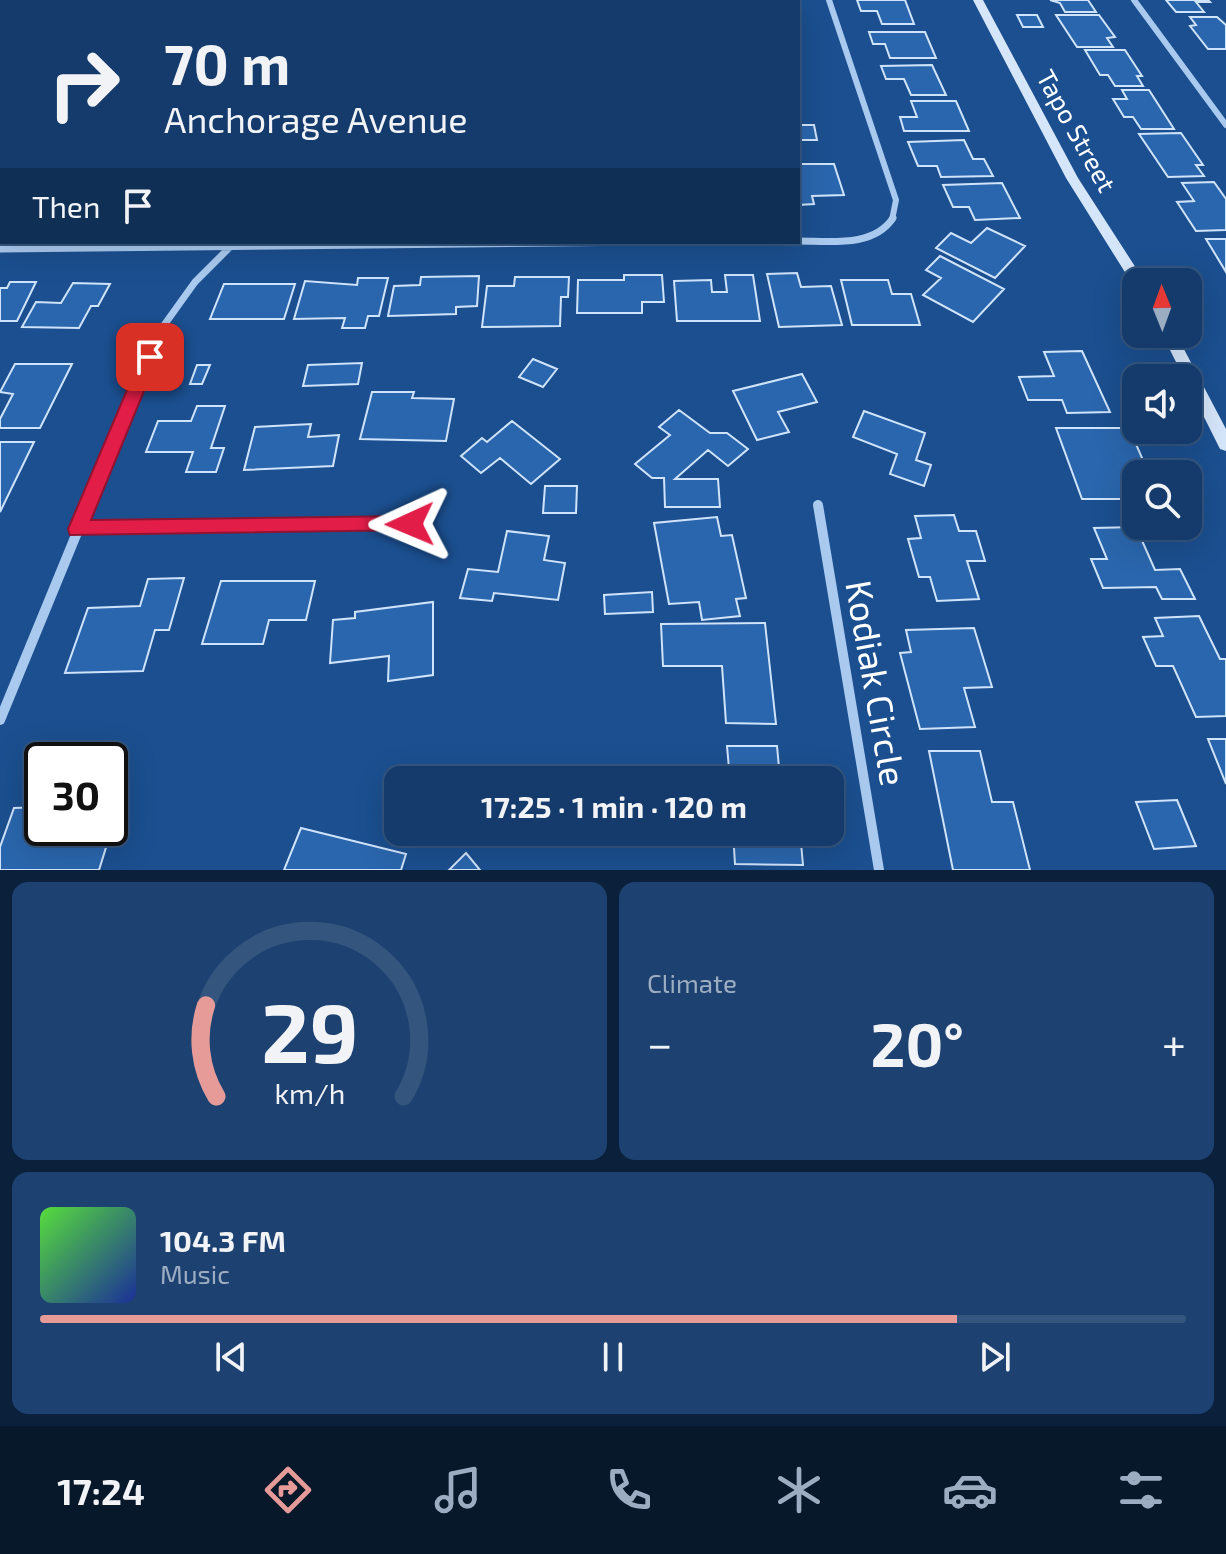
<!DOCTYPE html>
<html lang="en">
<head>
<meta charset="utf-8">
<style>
	:root { --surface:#143b6b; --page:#1d4271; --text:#f1f3f6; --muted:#9dadc1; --line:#33557e; --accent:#e69b98 }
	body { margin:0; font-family:"Exo 2",sans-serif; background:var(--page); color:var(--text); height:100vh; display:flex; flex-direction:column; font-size:30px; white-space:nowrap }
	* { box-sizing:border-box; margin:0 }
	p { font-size:26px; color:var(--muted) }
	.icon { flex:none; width:44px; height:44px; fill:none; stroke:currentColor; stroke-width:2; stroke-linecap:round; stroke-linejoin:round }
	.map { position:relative; height:870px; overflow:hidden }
	.details { display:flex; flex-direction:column; gap:12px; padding:12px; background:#0b203b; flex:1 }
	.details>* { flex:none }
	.banner { position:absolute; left:0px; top:0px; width:800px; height:244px; box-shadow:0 8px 32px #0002,0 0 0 2px var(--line); background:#143b6b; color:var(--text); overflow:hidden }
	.needle { width:52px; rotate:359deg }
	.fabs { position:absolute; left:1122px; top:268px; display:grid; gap:16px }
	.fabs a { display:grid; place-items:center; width:80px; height:80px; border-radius:16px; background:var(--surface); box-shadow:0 8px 32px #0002,0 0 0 2px var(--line); font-size:40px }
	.speed { position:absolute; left:24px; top:742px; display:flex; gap:16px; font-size:40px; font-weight:700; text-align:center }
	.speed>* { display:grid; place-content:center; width:104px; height:104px; border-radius:50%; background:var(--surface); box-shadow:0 8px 32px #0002,0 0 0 2px var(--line); line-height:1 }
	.speed .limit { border:4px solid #111; border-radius:12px; background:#fff; color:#111 }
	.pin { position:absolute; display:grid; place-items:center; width:68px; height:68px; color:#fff; margin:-34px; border-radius:16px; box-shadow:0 4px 12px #0006 }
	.me { position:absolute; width:88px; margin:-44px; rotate:269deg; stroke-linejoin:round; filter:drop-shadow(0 0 6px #0008) }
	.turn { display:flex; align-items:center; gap:28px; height:168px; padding:0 32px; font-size:36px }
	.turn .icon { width:104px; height:104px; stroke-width:2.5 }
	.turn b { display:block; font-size:56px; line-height:68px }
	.then { display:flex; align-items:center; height:76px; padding:0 32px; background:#0003; gap:16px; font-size:30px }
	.big { font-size:60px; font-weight:700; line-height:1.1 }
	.details .tile { flex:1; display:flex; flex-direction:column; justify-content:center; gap:12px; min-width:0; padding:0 28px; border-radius:16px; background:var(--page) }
	.details .dial { align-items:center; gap:0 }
	.dial svg { height:208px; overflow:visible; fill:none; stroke:var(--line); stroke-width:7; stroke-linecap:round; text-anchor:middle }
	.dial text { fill:var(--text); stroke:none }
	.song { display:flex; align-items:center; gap:24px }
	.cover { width:96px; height:96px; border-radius:12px; background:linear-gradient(135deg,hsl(110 70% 55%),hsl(230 70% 35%)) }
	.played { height:8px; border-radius:4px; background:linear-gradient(90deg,var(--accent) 80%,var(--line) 80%) }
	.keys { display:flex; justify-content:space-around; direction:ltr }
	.heat { display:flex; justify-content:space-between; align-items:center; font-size:44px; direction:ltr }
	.details .tiles { flex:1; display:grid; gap:12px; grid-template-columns:1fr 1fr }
	.tile:last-child { grid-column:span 2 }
	.trip { position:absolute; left:384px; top:766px; width:460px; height:80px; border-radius:16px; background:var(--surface); box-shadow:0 8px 32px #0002,0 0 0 2px var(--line); font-weight:700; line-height:80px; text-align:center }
	.tabs { display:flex; height:128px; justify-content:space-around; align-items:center; background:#08182b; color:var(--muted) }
	.tabs .icon { width:56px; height:56px }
	.tabs .on { color:var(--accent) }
	.tabs b { font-size:36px; color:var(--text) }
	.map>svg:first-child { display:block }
</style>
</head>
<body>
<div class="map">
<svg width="1226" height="870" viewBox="0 0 1226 870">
	<rect width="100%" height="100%" fill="#1b4f8f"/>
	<path fill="#2a66ad" stroke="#cfe3fa" stroke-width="2" d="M857,0H905L914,24H882L877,11H861Z
		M1050,0H1088L1096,12H1065L1060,3Z
		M1166,0H1208L1210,2H1196L1204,12H1176Z
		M1017,15H1037L1043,27H1023Z
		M1056,15H1099L1115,37L1107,38L1113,47H1077Z
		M1190,17H1217L1226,25V49H1208L1190,26L1196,25Z
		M869,32H925L936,58H890L885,44H873Z
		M1085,50H1125L1142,76H1137L1143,86H1115L1108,75H1100Z
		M932,65L946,95H911L904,79H886L881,66Z
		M1122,90H1149L1174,129H1141L1133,117H1124L1113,99H1127Z
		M911,101H956L969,131H904L900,117H917Z
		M798,125H814L817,140H798Z
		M1181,133L1203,165H1196L1204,176L1168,177L1139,134Z
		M964,140L973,159H984L993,176L941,177L937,166H918L908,142Z
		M798,164H834L844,195L812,196L814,204L798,205Z
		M1214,182L1226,199V230L1196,231L1177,202L1194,201L1182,183Z
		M1002,183L1020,218L975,220L969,207H953L943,185Z
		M987,228L1025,246L995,278L936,248L951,233L971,243Z
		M1206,239H1226V272Z
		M940,256L1004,289L973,322L923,295L941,278L926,270Z
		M797,273L801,287L831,286L842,325L779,327L767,274Z
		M624,275H662L664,302H642V313H577L578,280H624Z
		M725,275H753L760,321H677L674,281L711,280L712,292H727Z
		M479,276L477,306L456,307V314L388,316L394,286L420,285L421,277Z
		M515,277H569L568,297H561L560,326L482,327L487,286H514Z
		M358,278H388L379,316H368L365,328H342L345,318L294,319L305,281L357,285Z
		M841,280H888L892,294H911L920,325H852Z
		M10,282H36L17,321H0V288H7Z
		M73,283L110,284L98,306H91L79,328L22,327L36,302L61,303Z
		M224,284H295L284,319H210Z
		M1082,351L1110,412L1067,413L1062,400H1028L1019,377L1054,376L1044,352Z
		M533,359L557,369L543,387L519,377Z
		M362,363L358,384L303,386L308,365Z
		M15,364H72L40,428H0V419L13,394L0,392Z
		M197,365H210L202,384H190Z
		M802,374L817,402L778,412L789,432L757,440L733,391Z
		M372,392H414L412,398L454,399L446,441L360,439Z
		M197,406H225L211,448H224L216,472H186L193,452H146L158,421H191Z
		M679,410L710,433H727L748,449L728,466L708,450L675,479H718L720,507H665L664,478H652L635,464L670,435L659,427Z
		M864,411L925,433L916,460L931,465L924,486L890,474L897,454L853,437Z
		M512,421L560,459L531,484L500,458L481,473L461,456L482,438L487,442Z
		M311,424L308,437L339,435L333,466L244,470L255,427Z
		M1056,428H1129L1149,474H1136V479H1132L1136,499H1082Z
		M0,442H34L0,512Z
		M545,486H577L576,513H543Z
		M954,515L959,531H976L985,561H967L979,599L937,601L930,577H919L908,539L921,538L915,516Z
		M717,517L721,536L732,535L746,598L736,599L740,616L702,620L699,602L669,604L654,523Z
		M1136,527L1155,570L1180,569L1195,599H1162L1156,587L1103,588L1091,559H1107L1094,528Z
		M507,531L549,536L544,560L565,563L558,600L494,593L492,601L460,598L468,569L498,572Z
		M184,578L169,630H155L143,671L65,673L88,608L140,606L148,579Z
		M221,581H315L306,620H269L263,644H202Z
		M652,592L653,612L605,614L604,595Z
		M433,602V675L388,681L389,656L330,663L333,620L355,618V612Z
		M1199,616L1220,659H1226V716L1196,717L1173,666H1156L1143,637L1163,636L1155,618Z
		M765,623L776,724L726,723L722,666H663L661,624Z
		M974,628L992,687L964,688L975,727L920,729L900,653L911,652L906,630Z
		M1208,739H1226V784Z
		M727,746H777L780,778L794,780H730Z
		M929,751H980L992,802H1013L1030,870H953Z
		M1177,800L1196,846L1154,849L1136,802Z
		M42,807V828H65L60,843L108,841L99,870H0V847L14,808Z
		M301,828L406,854L401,870H284Z
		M733,832H800L803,865L735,864Z
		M466,853L480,870H449Z"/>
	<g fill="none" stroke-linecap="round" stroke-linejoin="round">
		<path stroke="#a9c9ee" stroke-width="6" d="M829,0L896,200L892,220
			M1134,0L1226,125"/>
		<path stroke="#a9c9ee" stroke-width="7" d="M0,238L2,235
			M798,241C830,241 873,248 893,218
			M0,249L645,242
			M90,503L162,328L195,282L231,246"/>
		<path stroke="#a9c9ee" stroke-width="10" d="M818,505L879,870
			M77,529L410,524
			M0,720L90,501"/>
		<path fill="#d6e6fa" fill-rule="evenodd" d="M973,0H983L1078,178L1145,282H1136V286L1133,285L1066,178Z
			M1162,334H1176L1226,429V451L1220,449L1188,385V378H1184Z"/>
	</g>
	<path fill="#e11d48" stroke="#92132f" stroke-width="2" d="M150,350L158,357L91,520L410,516L419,524L417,530L70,535L68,529L141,357Z"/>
	<g text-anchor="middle" stroke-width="8" stroke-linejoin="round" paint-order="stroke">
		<g font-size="26" fill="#fff" stroke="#1b4f8f">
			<text transform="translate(1076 131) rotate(61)" y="9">Tapo Street</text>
		</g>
		<g font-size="36" fill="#fff" stroke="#1b4f8f">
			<text transform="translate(876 683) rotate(80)" y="13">Kodiak Circle</text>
		</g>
	</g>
</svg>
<div class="fabs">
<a><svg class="needle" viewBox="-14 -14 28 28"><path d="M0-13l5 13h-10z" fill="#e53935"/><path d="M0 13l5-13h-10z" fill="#9dadc1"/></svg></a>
<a><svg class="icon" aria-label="sound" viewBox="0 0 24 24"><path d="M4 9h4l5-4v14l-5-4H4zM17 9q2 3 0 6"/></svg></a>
<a><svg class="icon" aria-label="search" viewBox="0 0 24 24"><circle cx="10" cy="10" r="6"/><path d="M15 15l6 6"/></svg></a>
</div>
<div class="speed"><div class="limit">30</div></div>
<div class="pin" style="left:150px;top:357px;background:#d93025"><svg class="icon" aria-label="arrive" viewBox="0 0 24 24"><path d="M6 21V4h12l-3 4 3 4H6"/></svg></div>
<svg class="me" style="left:410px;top:524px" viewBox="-20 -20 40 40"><path d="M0-17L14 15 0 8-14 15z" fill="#e11d48" stroke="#fff" stroke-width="4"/></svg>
<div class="trip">17:25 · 1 min · 120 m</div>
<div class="banner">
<div class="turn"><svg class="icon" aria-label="right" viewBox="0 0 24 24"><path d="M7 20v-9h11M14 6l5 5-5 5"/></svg><div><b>70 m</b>Anchorage Avenue</div></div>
<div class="then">Then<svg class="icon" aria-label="arrive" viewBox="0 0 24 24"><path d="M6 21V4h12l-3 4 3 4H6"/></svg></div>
</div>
</div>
<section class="details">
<div class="tiles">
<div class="tile dial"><svg viewBox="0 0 100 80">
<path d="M14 69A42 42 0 1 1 86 69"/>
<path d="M14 69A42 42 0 0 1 10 34" stroke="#e69b98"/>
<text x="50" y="56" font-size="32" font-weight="700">29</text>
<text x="50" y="72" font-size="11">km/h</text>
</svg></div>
<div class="tile"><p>Climate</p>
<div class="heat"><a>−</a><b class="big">20°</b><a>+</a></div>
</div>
<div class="tile">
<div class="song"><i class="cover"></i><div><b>104.3 FM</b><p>Music</p></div></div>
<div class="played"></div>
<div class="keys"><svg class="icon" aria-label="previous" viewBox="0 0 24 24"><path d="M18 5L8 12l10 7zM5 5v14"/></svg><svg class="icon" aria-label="pause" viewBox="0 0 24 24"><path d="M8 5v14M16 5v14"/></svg><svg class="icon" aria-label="next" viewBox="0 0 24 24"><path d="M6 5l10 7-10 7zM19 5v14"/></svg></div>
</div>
</div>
</section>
<nav class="tabs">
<b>17:24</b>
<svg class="icon on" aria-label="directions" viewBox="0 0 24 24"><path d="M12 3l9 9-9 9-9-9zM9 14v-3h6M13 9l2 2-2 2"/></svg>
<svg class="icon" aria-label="music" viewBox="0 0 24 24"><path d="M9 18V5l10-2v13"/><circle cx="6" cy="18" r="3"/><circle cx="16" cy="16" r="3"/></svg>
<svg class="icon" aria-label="phone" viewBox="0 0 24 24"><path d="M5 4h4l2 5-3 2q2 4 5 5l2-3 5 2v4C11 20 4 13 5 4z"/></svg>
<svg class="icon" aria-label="climate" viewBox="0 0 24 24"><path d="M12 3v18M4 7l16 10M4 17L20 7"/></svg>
<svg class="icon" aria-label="car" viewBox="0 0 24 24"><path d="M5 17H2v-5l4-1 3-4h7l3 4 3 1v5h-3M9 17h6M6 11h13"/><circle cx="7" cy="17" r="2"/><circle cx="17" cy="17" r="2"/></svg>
<svg class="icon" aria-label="filters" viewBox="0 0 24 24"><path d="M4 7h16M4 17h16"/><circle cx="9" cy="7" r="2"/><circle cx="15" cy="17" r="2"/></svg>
</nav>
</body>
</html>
